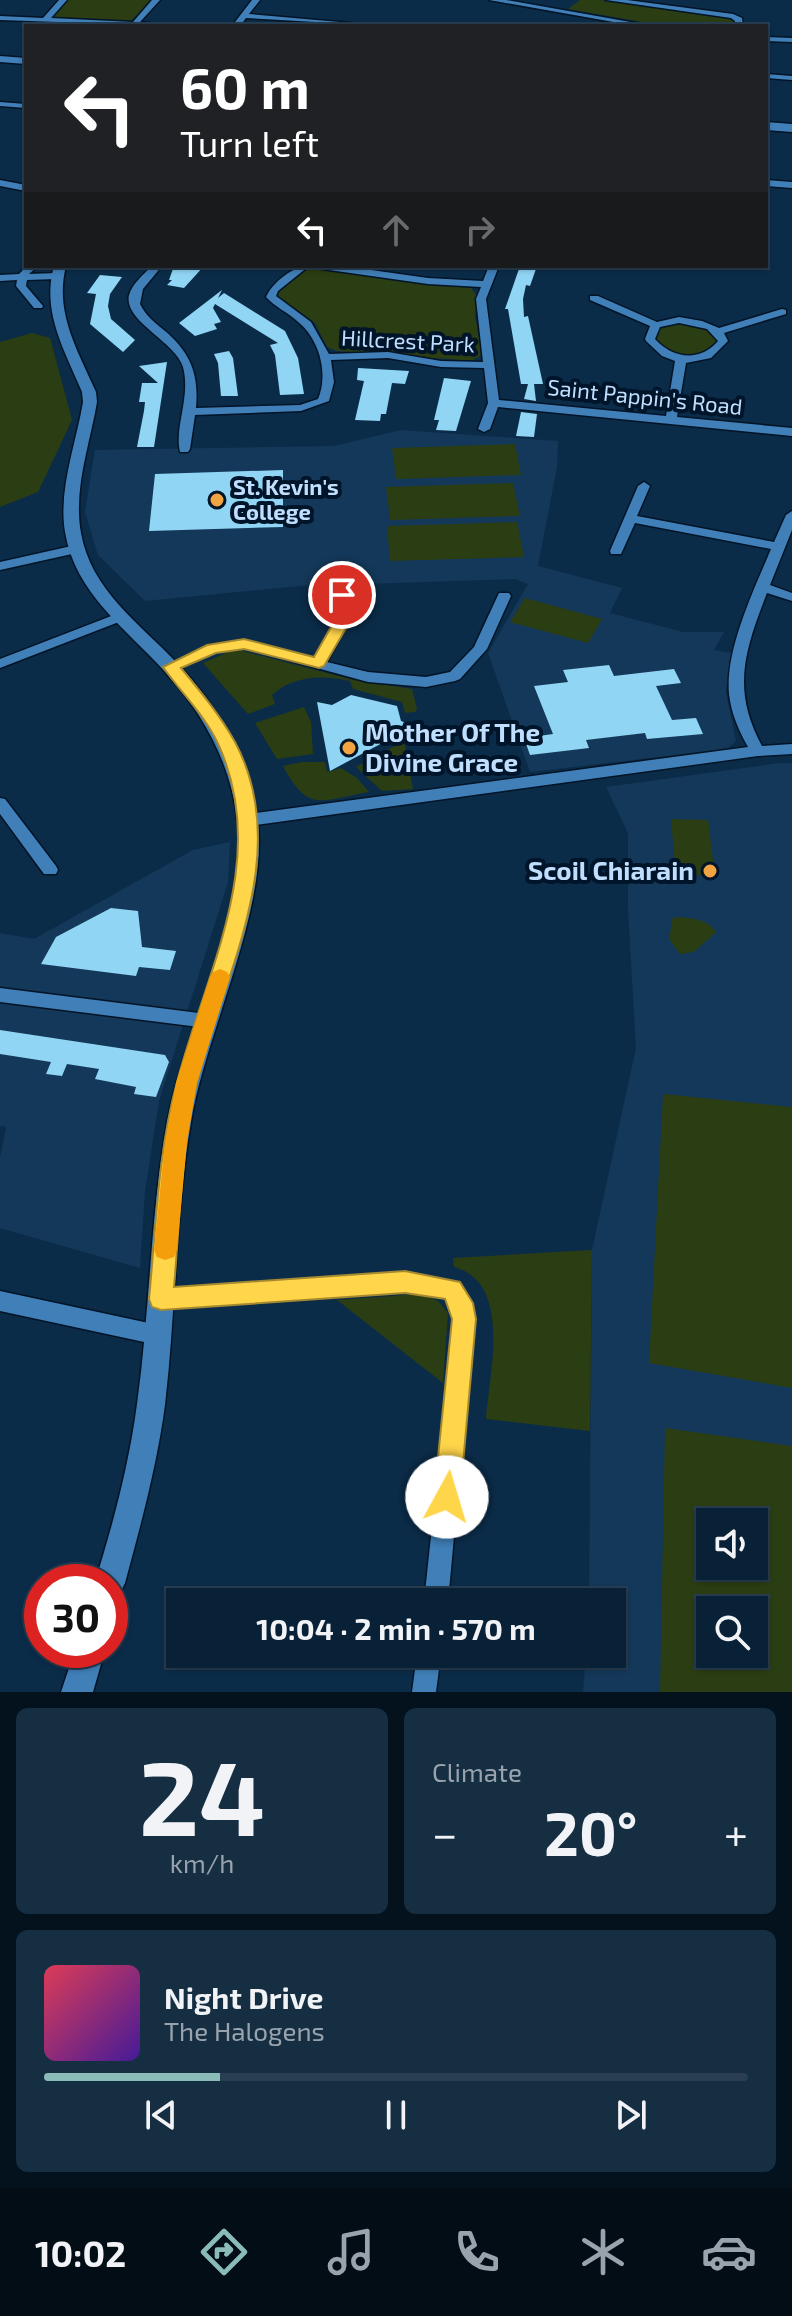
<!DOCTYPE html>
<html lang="en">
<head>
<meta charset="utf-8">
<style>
	:root { --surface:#082137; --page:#162e42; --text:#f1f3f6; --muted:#98a3ad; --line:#293e52; --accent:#8bbbb9 }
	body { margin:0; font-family:"Exo 2",sans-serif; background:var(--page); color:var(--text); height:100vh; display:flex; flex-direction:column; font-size:30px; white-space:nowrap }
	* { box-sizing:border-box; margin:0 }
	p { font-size:26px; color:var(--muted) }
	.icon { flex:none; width:44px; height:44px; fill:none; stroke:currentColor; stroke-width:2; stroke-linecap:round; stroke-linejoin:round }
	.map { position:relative; height:1692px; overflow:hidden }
	.drawer { display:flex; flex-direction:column; gap:16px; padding:16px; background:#04121e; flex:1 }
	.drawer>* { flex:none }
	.guide { position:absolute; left:24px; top:24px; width:744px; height:244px; border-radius:0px; box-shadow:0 2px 6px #0004,0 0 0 2px var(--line); background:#202124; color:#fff; overflow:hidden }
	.tools { position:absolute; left:696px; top:1508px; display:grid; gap:16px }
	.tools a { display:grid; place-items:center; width:72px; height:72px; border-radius:0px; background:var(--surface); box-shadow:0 2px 6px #0004,0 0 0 2px var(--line); font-size:40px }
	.speed { position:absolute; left:24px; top:1564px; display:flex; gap:16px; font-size:40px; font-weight:700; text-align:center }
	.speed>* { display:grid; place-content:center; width:104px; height:104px; border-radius:50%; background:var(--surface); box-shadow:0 2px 6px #0004,0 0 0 2px var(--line); line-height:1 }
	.speed .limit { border:12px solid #d22; background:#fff; color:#111 }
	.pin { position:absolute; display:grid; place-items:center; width:68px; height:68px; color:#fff; margin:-34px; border:4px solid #fff; border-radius:50%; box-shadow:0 2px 8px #0007 }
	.me { position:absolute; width:88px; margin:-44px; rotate:6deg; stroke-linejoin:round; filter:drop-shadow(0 0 6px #0008) }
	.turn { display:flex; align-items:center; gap:28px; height:168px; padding:0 24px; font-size:36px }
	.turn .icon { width:104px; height:104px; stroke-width:2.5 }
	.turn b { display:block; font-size:56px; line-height:68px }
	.lanes { display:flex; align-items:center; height:76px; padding:0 24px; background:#0003; justify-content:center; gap:40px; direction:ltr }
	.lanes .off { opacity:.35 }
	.big { font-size:60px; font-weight:700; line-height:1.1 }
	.drawer .widget { flex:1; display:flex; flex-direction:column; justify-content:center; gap:12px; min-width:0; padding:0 28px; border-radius:12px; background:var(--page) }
	.drawer .dial { align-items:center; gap:0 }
	.dial b { font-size:104px; line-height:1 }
	.song { display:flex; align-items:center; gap:24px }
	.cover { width:96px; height:96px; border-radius:12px; background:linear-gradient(135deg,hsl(350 70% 55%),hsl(260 70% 35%)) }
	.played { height:8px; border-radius:4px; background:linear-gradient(90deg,var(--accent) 25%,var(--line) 25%) }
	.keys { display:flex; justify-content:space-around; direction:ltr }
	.heat { display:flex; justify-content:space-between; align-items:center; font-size:44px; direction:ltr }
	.drawer .tiles { flex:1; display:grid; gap:16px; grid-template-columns:1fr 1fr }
	.widget:last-child { grid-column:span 2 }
	.trip { position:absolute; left:166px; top:1588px; width:460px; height:80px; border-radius:0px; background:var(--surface); box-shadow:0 2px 6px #0004,0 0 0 2px var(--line); font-weight:700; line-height:80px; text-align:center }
	.dock { display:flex; height:128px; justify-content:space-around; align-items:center; background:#030d16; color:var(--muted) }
	.dock .icon { width:56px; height:56px }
	.dock .on { color:var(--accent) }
	.dock b { font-size:36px; color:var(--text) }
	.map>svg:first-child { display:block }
</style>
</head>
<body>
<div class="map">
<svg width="792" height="1692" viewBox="0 0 792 1692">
	<rect width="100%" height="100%" fill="#0b2c49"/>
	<path fill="#143859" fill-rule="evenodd" d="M401,430L558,441L557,467L538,566L622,588L610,613L683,632H724L714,650L731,653L726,692L736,741L727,749L530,772L488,653L528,584L515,579L300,586L145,601L98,555L85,512L95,450L334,446Z
		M780,763H792V1692H583L586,1654H612V1602H589L592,1250L636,1048L628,910V833L606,787ZM710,1522H754V1566H710ZM710,1610H754V1654H710Z
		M230,842L228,882L159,1101L145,1191L140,1268L0,1228V1158L6,1127L0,1126V933L34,939L193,850Z"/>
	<path fill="#2b3d13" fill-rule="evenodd" d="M67,0H151L131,21L51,17Z
		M580,0H600L730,17L737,21L736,26H665L568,9Z
		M314,269L471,288L478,297L475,316L482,355L473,360H461L337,351L327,347L315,323L279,297L278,293L303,271Z
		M677,323L706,327L720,341C702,363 675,357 655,342V331Z
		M32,333L50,338L72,420L38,492L0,507V342Z
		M515,444L521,475L396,479L392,448Z
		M513,483L520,516L390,520L386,487Z
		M517,522L524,557L390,561L387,526Z
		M525,598L602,619L588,643L510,622Z
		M235,649L354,680L412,689L417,709L415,712L405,713L402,702L353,689L350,681C323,675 294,675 272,695L275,704L248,714L203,663Z
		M304,707L311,722L313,754L277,759L255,723Z
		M404,741L413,789L382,791L356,767Z
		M302,762H325L327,772L341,768L357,778L369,792C322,800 308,814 283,766Z
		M671,819L708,820L715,876L676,874Z
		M673,917C689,918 707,918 716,932L694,952L680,954L669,939Z
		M663,1094L792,1107V1388L649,1363Z
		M592,1250L590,1431L486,1419C489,1376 513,1282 454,1267L453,1258Z
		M419,1294L438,1301L448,1313L443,1383L337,1300Z
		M665,1428L792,1446V1692H660ZM710,1522H754V1566H710ZM710,1610H754V1654H710Z"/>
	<path fill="#91d5f4" d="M174,266H204L184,288L167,285L172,280H169Z
		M520,266H537L530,286L526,285L523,299L524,317L528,316L543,384H534L536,401L524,399L528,384H521L508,309H505Z
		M100,275L122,277L110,294L108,306L111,319L135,340L123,352L90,324L96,294L87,293Z
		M222,290L218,298L224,293L285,331L298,358L304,394L280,395L275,355L270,345L278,343L215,304L213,308L221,322L214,324L217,329L195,336L179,323Z
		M229,351L233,358L238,396H221L218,363L214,354Z
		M167,362L154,447H137L144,411L145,402H139L142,383H158L139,366Z
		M358,368L409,371L405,384L392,383L386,414H381L380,421L355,420L364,381L357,380Z
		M444,378L471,381L456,431L436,430L439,420H434Z
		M521,412L537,414L534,437L516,436Z
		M283,470V527L149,531L155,474Z
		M609,665L614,676L674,669L681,683L656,686L672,720L696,718L703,734L647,739L645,733L586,740L589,748L530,755L524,738L553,734L534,686L568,682L563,670Z
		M351,695L397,706L401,721L414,726L330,771L317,702L332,705Z
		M111,908L138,911L142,947L176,951L170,970L139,967L136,976L41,964L56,937Z
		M0,1030L165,1055L169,1062L156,1097L134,1094L136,1087L95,1079L99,1069L67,1064L62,1076L46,1074L51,1062L0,1054Z"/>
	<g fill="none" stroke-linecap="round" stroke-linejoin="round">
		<defs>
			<path id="minor" d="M59,0H67L51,18L133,22L152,0H160L140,22L171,26L0,20V16L43,18Z
				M252,0H260L249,14L385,26L246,18L240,26H232Z
				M489,0H506L653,26H636Z
				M606,0H627L733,14L742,18L743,26H735V21L731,18Z
				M766,37L792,38V42L766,41Z
				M766,74L792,76V80L766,78Z
				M0,102L26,104V108L0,106Z
				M0,180L26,185V191L0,186Z
				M766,180L792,182V188L766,186Z
				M27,266H38L29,274L56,273L61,276L56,279L27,280L26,286L43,306L42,308H34L16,286L17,280L0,281V275L19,274Z
				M152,266H162L143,289L140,304C146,316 155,323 165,331C191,353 199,375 196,408L300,405L318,399C329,373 319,338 297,321C287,312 275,307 266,297C273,282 293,266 309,266L278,291L276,296L311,322L329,354L388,352L441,361L483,362L476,299L481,287L428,284L322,269L317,266H343L428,278L483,281L489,266H499L486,299L499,400L666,416L675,361L662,356L646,341L645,339L650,326L590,300V296H598L657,322L679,317L702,321L719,328L782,309L786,310V314L724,333L728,341L711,358L686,363L677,417L792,428V436L498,407L490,429L484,432L478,429L488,403L484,368L441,367L388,358L331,360L334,382L329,401L301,411L195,415L190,449L188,452H180C174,427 191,397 183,367C175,341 123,321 129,295C132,284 144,274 152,266ZM679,323L707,329L718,341C700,362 673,359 655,339L660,327Z
				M644,482L650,486L637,516L774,542L786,515L792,511V530L770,585L792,593V601L767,593C745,650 731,689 762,746L792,744V754L758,756L248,826L242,824L240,820L248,814L748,747C739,731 731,713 729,694C725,649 754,590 771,549L635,523L621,554H611L610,551L638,486Z
				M76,545L81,546V552L0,570V562Z
				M342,591L349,595L351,618L327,662L368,672L426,677L450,672L474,647L499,593H509L511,596L487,649L460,679L455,681L426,687L368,682L244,648L216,652L171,671L164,667L208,645L244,640L315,658L337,618L335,595Z
				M119,613L126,617L124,620L0,668V659Z
				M0,798L5,799L56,866L58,870L56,874H44L0,814Z
				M0,988L207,1014L213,1016L216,1021L213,1026L207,1028L0,1002Z
				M405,1273L459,1283L471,1303L474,1319L448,1602H424L454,1319L451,1306L446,1299L405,1291L161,1309L154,1306L151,1299L154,1292L161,1289Z
				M0,1291L158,1325L165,1328L169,1335L165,1342L158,1345L0,1311Z
				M417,1654H441L436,1692H412Z"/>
			<path id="tertiary" d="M54,266H66C54,312 78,351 96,392L97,402C90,444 73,489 81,533C91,590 139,623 176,662C217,705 247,758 257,816C271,906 206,1030 191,1122C175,1216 176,1311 165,1405C157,1465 141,1524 125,1583L120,1593L110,1598V1582H95C113,1524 129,1465 137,1404C150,1311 150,1216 167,1123C184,1028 250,912 237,817C230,763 203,713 166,673C127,629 75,594 65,532C58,489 76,444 83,402L82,392C65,351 41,312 54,266Z
				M75,1650H105L93,1692H61Z"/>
			<path id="secondary" d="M0,56L26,58V64L0,62Z
				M766,122L792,124V132L766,130Z"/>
		</defs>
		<use href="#minor" stroke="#031426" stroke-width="3"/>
		<use href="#tertiary" stroke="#031426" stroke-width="3"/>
		<use href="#secondary" stroke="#031426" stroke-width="3"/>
		<use href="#minor" fill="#407fb8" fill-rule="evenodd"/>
		<use href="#tertiary" fill="#407fb8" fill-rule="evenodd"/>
		<use href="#secondary" fill="#407fb8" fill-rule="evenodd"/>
	</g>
	<path fill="#ffd54a" stroke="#a68a30" stroke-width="2" d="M342,590L350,595L352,618L324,666L319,668L244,649L216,653L181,668C201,692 220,715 235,742C294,853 224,973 197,1082C181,1149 180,1220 174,1287L405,1271L460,1282L473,1303L476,1319L460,1497L456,1506L447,1510L438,1506L434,1497L452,1319L445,1299L405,1293L161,1310L152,1307L149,1299C156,1227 158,1151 177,1082C206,971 270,860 219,746C206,716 181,693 163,667L207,645L244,639L314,657L336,618L334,595Z"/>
	<path fill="#f59e0b" d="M220,969L227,972L230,977L197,1083L187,1142L177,1250L174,1257L165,1260L157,1257L154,1250L165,1142L176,1083L210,977L213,972Z"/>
	<g fill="#f3a442" stroke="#00142a" stroke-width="3">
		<circle cx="217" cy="500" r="8"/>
		<circle cx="349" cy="748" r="8"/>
		<circle cx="710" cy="871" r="8"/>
	</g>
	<g text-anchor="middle" stroke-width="8" stroke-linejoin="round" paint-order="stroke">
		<g font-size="22" fill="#c0dfff" stroke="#00142a">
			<text transform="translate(408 341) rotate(3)" y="8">Hillcrest Park</text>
			<text transform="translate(645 397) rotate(6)" y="8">Saint Pappin's Road</text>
		</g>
		<g font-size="22" font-weight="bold" fill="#c0dfff" stroke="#00142a" text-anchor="start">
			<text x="233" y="495">St. Kevin's<tspan x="233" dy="25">College</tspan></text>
		</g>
		<g font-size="26" font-weight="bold" fill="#c0dfff" stroke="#00142a" text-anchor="start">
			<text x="365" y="742">Mother Of The<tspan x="365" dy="30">Divine Grace</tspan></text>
			<text x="694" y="880" text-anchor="end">Scoil Chiarain</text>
		</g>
	</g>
</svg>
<div class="tools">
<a><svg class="icon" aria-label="sound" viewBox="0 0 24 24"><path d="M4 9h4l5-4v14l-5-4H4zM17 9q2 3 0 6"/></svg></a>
<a><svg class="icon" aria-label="search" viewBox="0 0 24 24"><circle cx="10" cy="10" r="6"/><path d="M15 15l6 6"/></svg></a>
</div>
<div class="speed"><div class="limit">30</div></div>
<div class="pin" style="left:342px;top:595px;background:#d93025"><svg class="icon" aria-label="arrive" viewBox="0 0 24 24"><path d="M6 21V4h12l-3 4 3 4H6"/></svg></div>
<svg class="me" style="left:447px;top:1497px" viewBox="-20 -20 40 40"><circle r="19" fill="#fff"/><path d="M0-13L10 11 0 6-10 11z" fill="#ffd54a"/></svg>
<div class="trip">10:04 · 2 min · 570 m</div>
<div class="guide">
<div class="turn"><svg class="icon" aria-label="left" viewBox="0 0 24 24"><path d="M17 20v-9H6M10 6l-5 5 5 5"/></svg><div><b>60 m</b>Turn left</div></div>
<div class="lanes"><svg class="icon" aria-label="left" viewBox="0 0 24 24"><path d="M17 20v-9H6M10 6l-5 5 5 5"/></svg><svg class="icon off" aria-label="ahead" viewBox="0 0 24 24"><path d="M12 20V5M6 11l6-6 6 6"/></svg><svg class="icon off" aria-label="right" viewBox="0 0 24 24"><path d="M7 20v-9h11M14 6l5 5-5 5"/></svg></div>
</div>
</div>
<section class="drawer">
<div class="tiles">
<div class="widget dial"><b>24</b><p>km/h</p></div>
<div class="widget"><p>Climate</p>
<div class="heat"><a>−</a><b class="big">20°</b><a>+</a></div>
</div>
<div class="widget">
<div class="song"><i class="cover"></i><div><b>Night Drive</b><p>The Halogens</p></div></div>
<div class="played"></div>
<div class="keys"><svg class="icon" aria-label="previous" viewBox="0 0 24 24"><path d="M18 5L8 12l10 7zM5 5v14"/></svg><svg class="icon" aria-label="pause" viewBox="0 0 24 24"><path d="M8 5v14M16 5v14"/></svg><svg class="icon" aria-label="next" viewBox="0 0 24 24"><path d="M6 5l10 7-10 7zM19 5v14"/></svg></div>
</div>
</div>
</section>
<nav class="dock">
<b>10:02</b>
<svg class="icon on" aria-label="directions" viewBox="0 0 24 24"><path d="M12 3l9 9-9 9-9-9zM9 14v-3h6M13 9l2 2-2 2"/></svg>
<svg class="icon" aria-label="music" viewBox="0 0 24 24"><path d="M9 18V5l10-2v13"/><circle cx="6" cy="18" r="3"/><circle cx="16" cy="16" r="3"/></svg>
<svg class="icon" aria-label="phone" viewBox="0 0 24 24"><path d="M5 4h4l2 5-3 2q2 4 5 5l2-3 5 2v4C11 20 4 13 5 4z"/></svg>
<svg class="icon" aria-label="climate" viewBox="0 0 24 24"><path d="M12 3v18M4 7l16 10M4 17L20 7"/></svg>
<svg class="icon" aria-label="car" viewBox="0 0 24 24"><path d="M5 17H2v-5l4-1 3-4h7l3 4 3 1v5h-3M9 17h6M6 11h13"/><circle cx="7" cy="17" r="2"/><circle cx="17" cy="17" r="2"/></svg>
</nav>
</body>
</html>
